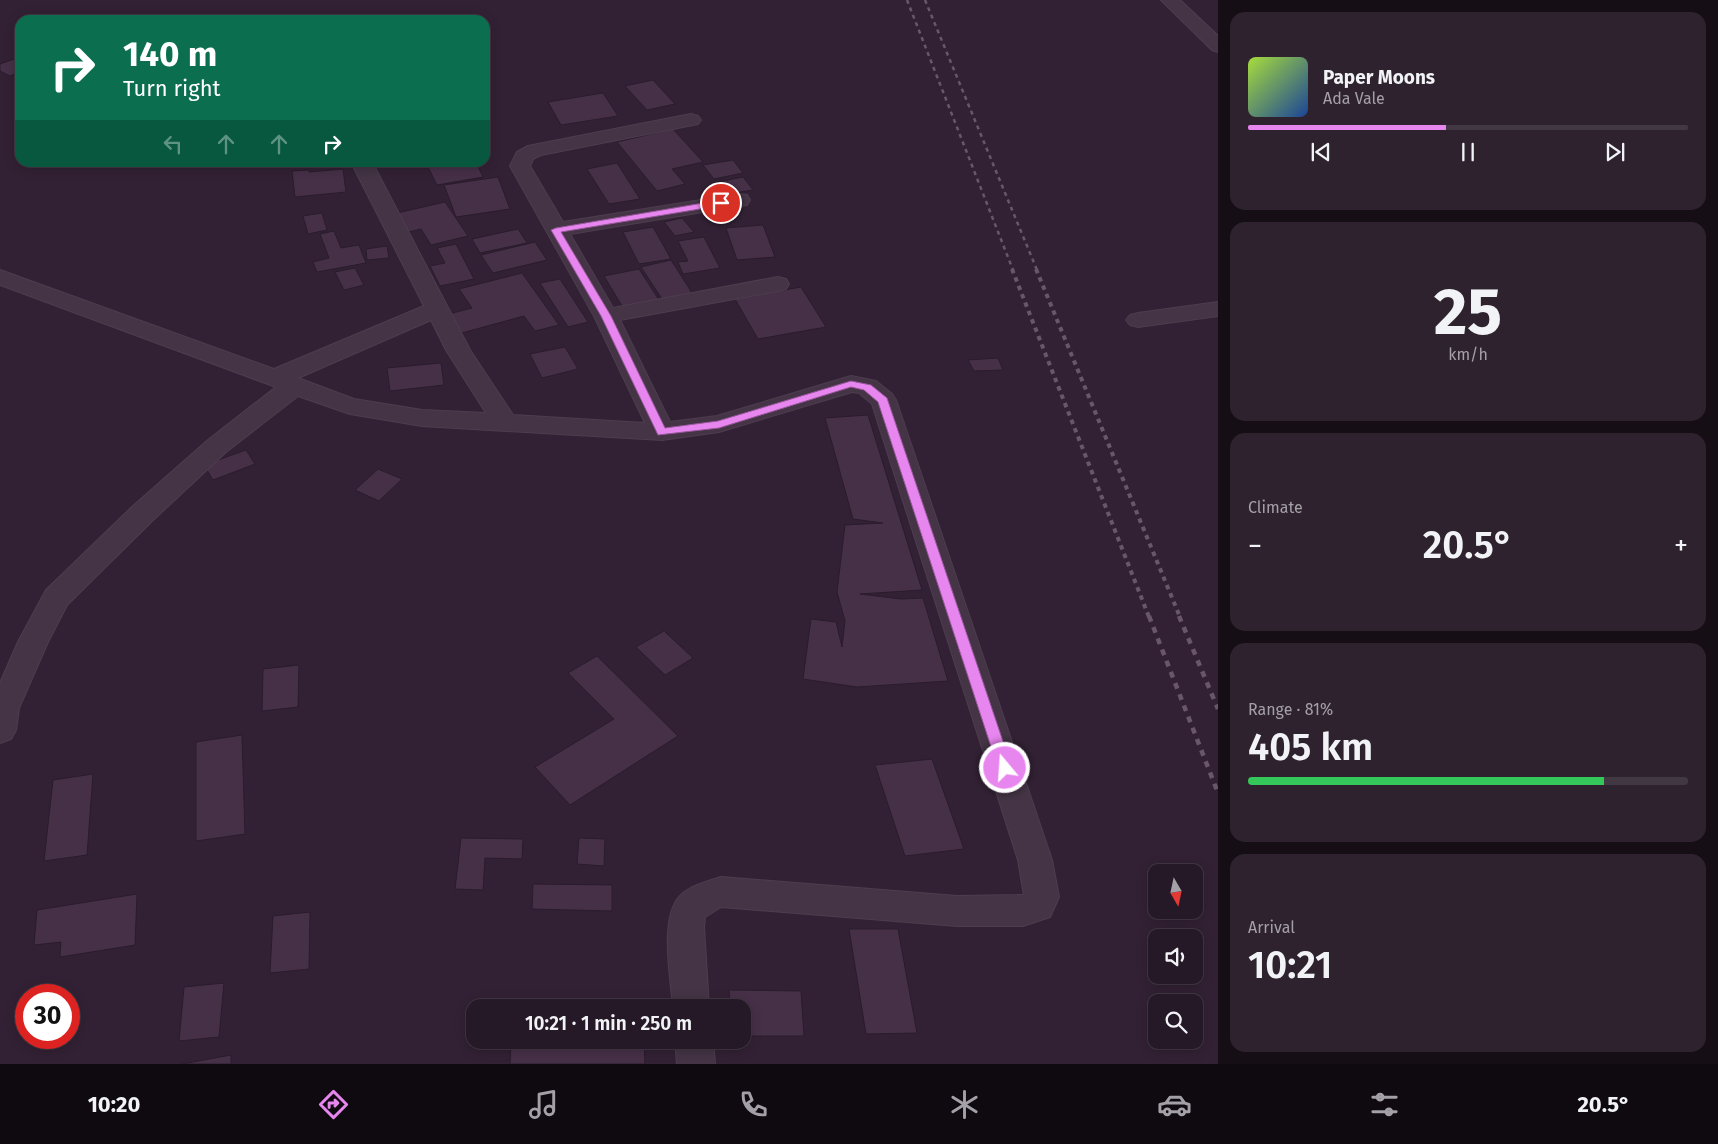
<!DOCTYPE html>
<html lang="en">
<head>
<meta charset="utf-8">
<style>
	:root { --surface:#261927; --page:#2e222f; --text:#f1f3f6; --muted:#a4a0a7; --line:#423844; --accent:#e886ef }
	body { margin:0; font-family:"Fira Sans",sans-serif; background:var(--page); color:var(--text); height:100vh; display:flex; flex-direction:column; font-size:19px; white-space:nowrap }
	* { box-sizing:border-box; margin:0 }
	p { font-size:16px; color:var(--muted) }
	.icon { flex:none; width:28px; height:28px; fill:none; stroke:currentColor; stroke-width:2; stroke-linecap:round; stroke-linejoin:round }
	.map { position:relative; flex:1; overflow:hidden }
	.panel { display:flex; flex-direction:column; gap:12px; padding:12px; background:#150e15; width:500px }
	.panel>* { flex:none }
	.hud { position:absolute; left:15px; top:15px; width:475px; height:152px; border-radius:15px; box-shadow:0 2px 12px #0003,0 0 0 1px var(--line); background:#0b6e4f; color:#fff; overflow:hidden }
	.needle { width:32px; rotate:171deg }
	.fabs { position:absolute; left:1148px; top:864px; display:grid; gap:10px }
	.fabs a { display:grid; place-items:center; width:55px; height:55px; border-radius:10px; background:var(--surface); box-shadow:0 2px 12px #0003,0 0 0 1px var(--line); font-size:25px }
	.speed { position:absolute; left:15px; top:984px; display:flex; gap:10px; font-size:25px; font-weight:700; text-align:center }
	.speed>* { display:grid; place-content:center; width:65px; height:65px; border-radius:50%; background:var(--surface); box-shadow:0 2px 12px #0003,0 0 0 1px var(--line); line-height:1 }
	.speed .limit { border:8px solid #d22; background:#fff; color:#111 }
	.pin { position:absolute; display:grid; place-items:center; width:42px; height:42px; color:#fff; margin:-21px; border:2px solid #fff; border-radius:50%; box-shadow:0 1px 5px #0007 }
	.me { position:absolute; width:55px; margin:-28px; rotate:342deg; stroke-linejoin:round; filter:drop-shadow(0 0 4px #0008) }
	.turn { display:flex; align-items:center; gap:18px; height:105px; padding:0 25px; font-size:22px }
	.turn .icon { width:65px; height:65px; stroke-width:2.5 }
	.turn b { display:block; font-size:35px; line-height:42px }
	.lanes { display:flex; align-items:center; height:48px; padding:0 25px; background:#0003; justify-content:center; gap:25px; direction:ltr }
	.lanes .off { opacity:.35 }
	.big { font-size:38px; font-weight:600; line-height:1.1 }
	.panel .tile { flex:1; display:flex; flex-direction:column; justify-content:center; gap:8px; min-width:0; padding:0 18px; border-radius:15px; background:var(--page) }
	.panel .dial { align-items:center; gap:0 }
	.dial b { font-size:65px; line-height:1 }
	.song { display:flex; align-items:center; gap:15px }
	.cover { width:60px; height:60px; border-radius:8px; background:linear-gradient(135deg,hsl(80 70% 55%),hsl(220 70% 35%)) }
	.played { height:5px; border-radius:2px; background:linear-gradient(90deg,var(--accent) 45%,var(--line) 45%) }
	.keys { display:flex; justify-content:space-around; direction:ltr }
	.heat { display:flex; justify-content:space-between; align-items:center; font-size:28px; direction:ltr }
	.charge { height:8px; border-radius:4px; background:linear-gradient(90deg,#34c759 81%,var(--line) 0) }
	.trip { position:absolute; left:466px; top:999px; width:285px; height:50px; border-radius:15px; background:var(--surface); box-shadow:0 2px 12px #0003,0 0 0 1px var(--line); font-weight:600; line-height:50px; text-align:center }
	.menu { display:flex; height:80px; justify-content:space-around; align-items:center; background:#0f0a10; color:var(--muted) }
	.menu .icon { width:35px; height:35px }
	.menu .active { color:var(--accent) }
	.menu b { font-size:22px; color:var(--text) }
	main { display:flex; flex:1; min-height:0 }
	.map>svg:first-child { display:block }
</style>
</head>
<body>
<main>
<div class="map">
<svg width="1218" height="1064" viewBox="0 0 1218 1064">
	<rect width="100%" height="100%" fill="#322134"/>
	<path fill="#463048" stroke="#2a1c2c" d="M20,57V72L10,76L0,71V64Z
		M653,80L675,104L647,110L625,86Z
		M603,93L618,116L561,125L548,102Z
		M673,129L703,162L672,169L685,184L657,191L617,142Z
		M733,160L743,173L714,179L703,165Z
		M274,162H307L275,167Z
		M454,162H476L483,177L437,185L428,167Z
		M617,163L640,199L609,204L587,169Z
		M343,169L346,192L295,197L292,171L309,170V172Z
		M498,177L510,209L456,217L444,185Z
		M743,177L753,190L727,194L718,182Z
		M445,202L468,236L431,245L421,229L409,232L397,213Z
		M322,213L327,230L308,234L303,216Z
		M682,218L694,232L675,236L664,222Z
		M763,225L775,257L737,260L726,228Z
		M653,227L671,259L639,264L623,232Z
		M518,229L527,243L480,253L472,239Z
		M334,231L341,248L359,245L366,263L317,272L313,262L329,258L320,234Z
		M704,237L720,268L683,274L678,262L688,261L678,241Z
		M535,242L547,260L493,273L481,255Z
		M456,244L474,279L440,286L430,266L445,263L437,248Z
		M387,246L389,258L367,260L366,249Z
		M671,260L692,293L662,299L641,267Z
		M355,268L364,285L344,290L335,272Z
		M639,269L661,303L625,311L604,276Z
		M522,273L559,325L535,331L524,316L462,333L449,314L472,308L459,289Z
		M560,279L588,322L568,327L540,283Z
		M801,287L826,327L758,339L735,299Z
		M565,347L578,369L542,378L530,354Z
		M998,358L1003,370L974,371L968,360Z
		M441,363L444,385L390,391L387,368Z
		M868,415L922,590L860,594L901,599L923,598L948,681L857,687L803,679L811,619L836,622L842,647L845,621L837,592L845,525L883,523L853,519L825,418Z
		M246,450L255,464L213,480L204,465Z
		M378,469L402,479L379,501L355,490Z
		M664,631L693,658L665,675L636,647Z
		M597,656L678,736L570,805L535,767L614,719L568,673Z
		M299,665L298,707L262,711L263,669Z
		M242,735L245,834L196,841V742Z
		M932,759L964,849L905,856L875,765Z
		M93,774L87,855L44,861L53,780Z
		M461,838L523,839L522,859L485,858L483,890L455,889Z
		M579,838L605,839L604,866L577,864Z
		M533,884L612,885V911L532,909Z
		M137,894L135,945L60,957L61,942L34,945L37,910Z
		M310,912L309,969L270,973L273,916Z
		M849,929H898L917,1033L866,1034Z
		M224,983L219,1037L179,1041L184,987Z
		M729,990L801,991L804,1036H742V1008H730Z
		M644,1006V1008H513V1007Z
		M511,1040H644L645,1064H510Z
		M231,1055V1064H182Z"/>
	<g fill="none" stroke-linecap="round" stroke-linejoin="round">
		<defs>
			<path id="street" d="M1161,0H1180L1218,36V52L1212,50Z
				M691,114L698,116L701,120L698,124L541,155L533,159L530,166L563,222L739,194L747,195L750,200L747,205L739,206L570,234L613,308L778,277L786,279L789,284L786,289L778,291L620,320L670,422L717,416L851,376L876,381L892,394L896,400L1052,860L1059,897L1050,917L1023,926H957L721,907L705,917L704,927L709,1008H673C671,979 658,914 682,894C692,885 708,881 721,877L957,896L1024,895L1018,860L872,404L859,393L852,392L719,432L662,440L422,426L350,414L298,396L226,452L152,521L67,605L48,642L19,708L16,730L11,739L0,743V683L18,642L46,590L132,507L208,440L276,387L0,285V270L274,369L424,306L351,162H372L470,350L513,415L645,423L594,316L510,166L517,152L528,146ZM431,320L446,350L486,413L422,410L354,399L298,378Z
				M1218,302V316L1138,327L1130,325L1126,320L1130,315L1138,313Z
				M675,1040H713L715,1064H677Z"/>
		</defs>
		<use href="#street" stroke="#4d3d4f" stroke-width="2"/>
		<use href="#street" fill="#443445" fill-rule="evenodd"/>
		<path stroke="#6a566c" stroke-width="2.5" stroke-dasharray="4 4" stroke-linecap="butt" d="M907,0L1013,270
			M925,0L1037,270"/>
		<path stroke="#6a566c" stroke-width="4" stroke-dasharray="4.5 4.5" stroke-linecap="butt" d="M1012,269L1149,617
			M1036,269L1180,617"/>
		<path stroke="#6a566c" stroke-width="4.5" stroke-dasharray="6 6" stroke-linecap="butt" d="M1149,616L1218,793
			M1179,616L1218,709"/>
	</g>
	<path fill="#e886ef" stroke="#97579b" d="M721,200L725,203L724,205L561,232L611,316L665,428L718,421L851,381L871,385L887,398L1012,768L1010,772L1005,774L1000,772L998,768L878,402L864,390L851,387L719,428L658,435L601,316L551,230L556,228Z"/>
</svg>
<div class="fabs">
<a><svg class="needle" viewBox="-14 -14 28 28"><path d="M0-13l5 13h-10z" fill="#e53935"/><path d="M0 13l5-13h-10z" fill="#a4a0a7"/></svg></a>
<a><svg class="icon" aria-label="sound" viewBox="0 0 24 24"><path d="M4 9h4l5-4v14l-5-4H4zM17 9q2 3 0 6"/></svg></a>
<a><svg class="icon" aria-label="search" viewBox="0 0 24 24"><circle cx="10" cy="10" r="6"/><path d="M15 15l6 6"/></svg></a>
</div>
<div class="speed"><div class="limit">30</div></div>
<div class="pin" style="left:721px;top:203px;background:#d93025"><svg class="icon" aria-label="arrive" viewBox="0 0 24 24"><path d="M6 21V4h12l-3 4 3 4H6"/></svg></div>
<svg class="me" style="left:1005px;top:768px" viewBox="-20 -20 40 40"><circle r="17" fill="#e886ef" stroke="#fff" stroke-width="3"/><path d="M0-11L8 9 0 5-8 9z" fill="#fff"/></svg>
<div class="trip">10:21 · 1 min · 250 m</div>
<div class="hud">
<div class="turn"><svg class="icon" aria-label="right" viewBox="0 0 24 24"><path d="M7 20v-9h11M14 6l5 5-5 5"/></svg><div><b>140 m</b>Turn right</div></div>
<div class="lanes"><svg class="icon off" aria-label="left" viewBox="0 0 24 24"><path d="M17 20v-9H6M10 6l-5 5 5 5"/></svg><svg class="icon off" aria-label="ahead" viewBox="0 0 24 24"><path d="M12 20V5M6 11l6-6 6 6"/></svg><svg class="icon off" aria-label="ahead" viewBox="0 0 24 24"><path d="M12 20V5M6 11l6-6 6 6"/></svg><svg class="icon" aria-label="right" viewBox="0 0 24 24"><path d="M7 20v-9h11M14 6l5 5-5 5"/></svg></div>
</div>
</div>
<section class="panel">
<div class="tile">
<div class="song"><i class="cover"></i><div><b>Paper Moons</b><p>Ada Vale</p></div></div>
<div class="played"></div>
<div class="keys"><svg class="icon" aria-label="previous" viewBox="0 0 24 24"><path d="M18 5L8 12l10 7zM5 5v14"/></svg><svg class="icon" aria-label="pause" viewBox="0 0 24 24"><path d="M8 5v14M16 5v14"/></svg><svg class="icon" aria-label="next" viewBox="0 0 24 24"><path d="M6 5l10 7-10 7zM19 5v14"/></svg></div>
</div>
<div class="tile dial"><b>25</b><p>km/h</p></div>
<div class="tile"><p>Climate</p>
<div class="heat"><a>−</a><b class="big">20.5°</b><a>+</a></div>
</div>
<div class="tile"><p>Range · 81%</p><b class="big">405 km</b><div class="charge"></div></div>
<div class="tile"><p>Arrival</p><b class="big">10:21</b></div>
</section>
</main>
<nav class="menu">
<b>10:20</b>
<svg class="icon active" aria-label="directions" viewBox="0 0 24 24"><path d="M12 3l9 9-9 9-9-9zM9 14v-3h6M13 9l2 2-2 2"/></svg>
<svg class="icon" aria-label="music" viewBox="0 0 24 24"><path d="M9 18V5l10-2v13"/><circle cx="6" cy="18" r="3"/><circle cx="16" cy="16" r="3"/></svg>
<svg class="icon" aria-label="phone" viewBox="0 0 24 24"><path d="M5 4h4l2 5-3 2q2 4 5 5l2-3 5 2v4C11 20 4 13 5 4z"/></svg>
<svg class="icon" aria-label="climate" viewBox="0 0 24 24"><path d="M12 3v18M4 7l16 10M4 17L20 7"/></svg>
<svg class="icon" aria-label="car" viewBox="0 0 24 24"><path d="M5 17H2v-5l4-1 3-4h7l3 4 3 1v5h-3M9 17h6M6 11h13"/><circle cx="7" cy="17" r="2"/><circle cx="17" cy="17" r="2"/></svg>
<svg class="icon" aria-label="filters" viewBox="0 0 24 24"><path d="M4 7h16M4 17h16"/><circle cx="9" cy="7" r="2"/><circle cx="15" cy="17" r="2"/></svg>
<b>20.5°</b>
</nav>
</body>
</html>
